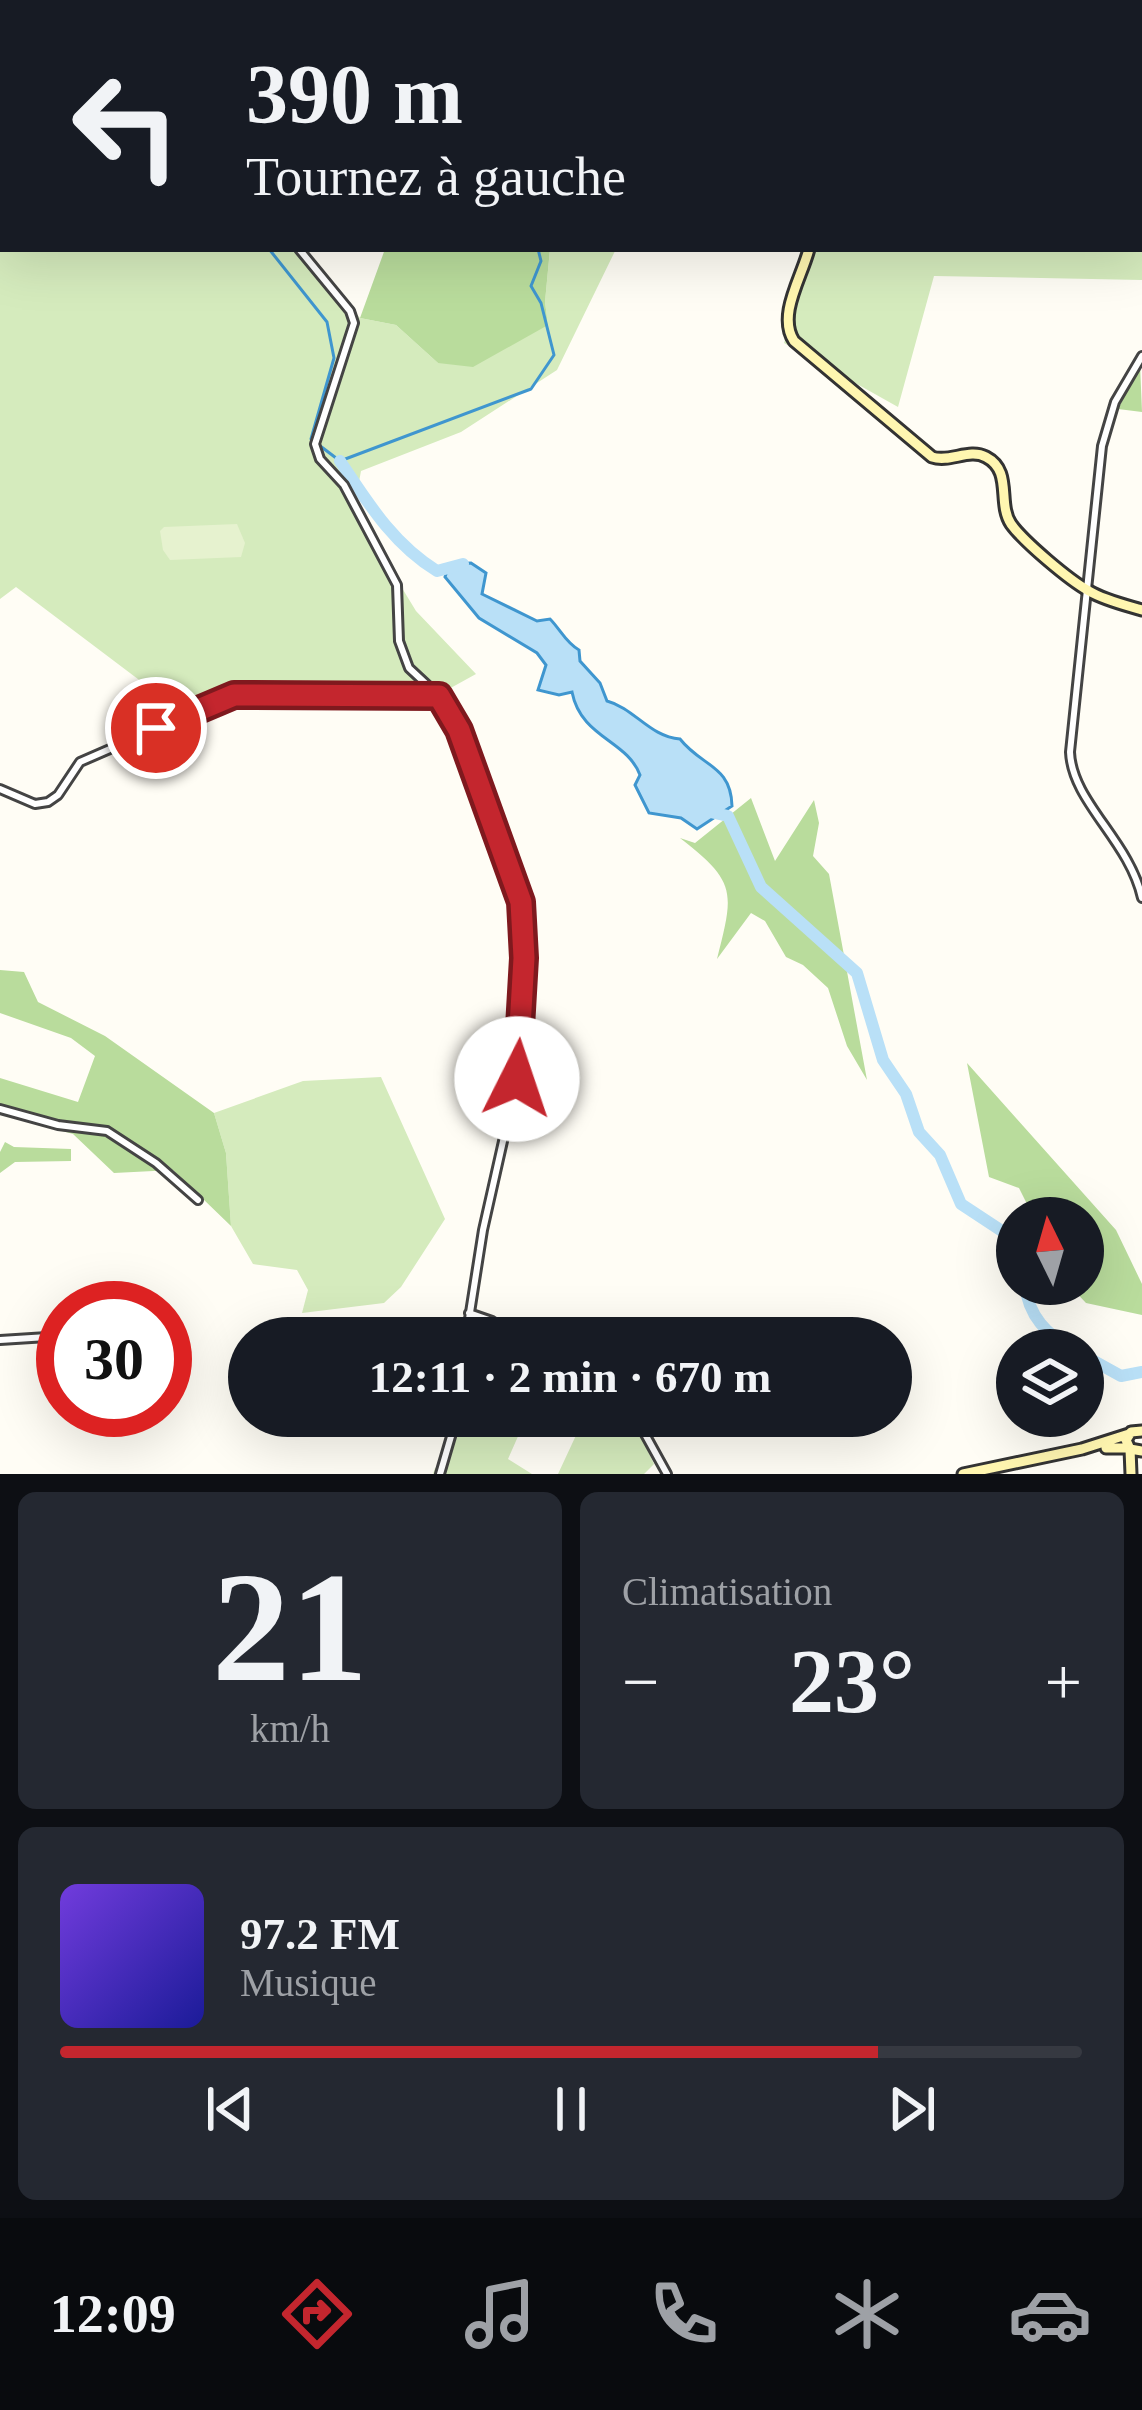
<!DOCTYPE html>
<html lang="fr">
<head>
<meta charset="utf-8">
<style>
	:root { --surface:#171b24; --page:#242831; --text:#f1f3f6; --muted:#9ea1a6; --line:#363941; --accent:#c4262e }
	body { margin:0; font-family:Georgia,serif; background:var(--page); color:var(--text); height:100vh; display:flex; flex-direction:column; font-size:45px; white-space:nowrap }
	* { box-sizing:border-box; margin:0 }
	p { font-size:39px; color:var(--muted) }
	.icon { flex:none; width:66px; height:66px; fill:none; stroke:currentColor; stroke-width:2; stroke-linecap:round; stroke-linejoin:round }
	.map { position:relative; height:1474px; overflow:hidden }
	.side { display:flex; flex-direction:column; gap:18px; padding:18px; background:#0d0f14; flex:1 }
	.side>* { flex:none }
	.guide { position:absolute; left:0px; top:0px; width:1143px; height:252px; box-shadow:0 12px 48px #0002; background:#171b24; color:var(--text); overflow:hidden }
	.needle { width:78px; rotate:355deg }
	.tools { position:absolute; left:996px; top:1197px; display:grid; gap:24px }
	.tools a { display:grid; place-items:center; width:108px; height:108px; border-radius:50%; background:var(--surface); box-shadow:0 12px 48px #0002; font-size:60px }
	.speed { position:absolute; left:36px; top:1281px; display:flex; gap:24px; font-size:60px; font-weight:700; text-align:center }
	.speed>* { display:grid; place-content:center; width:156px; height:156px; border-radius:50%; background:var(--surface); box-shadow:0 12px 48px #0002; line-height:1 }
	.speed .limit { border:18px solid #d22; background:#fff; color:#111 }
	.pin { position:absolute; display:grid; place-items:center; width:102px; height:102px; color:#fff; margin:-51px; border:6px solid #fff; border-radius:50%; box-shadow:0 3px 12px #0007 }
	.me { position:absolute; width:132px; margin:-66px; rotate:4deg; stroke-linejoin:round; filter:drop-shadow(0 0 9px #0008) }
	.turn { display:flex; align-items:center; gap:42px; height:252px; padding:0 48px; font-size:54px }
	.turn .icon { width:156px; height:156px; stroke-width:2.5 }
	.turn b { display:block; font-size:84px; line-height:102px }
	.big { font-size:90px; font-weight:700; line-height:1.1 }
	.side .tile { flex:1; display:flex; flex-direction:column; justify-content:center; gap:18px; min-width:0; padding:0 42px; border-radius:18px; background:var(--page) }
	.side .dial { align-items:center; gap:0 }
	.dial b { font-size:156px; line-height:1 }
	.song { display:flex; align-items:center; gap:36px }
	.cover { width:144px; height:144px; border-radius:18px; background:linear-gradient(135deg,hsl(260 70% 55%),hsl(240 70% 35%)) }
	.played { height:12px; border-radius:6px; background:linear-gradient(90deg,var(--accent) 80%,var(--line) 80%) }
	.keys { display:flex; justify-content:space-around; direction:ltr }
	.heat { display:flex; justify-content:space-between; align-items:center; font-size:66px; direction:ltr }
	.side .tiles { flex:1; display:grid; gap:18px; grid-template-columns:1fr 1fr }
	.tile:last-child { grid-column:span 2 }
	.trip { position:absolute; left:228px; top:1317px; width:684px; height:120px; border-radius:60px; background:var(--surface); box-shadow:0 12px 48px #0002; font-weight:700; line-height:120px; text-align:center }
	.tab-bar { display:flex; height:192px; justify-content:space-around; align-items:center; background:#090b0e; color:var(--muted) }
	.tab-bar .icon { width:84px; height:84px }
	.tab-bar .active { color:var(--accent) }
	.tab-bar b { font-size:54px; color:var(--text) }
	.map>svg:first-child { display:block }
</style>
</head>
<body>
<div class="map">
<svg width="1142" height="1474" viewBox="0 0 1142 1474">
	<rect width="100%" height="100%" fill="#fffdf5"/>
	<path fill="#d5ebbd" d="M0,0L186,3H3V249H303L360,318L396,325L438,363L548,325L545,302L550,249H616L557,370L461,432L361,471L354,509L416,611L476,674L418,706L175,707L16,587L0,599Z
		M507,0H1142V280L934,276L898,407L784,343L815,249H1140V3H506Z
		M381,1077L445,1219L401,1287L384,1303L302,1313L308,1290L297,1270L253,1264L231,1226L226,1153L214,1113L303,1081Z
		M461,1416H527L508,1459L532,1474H433L435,1468L445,1465Z
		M585,1416H631L654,1464L644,1474H558Z"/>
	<path fill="#b9dc9c" d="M385,249H550L545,302L548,325L473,367L438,363L396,325L360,318Z
		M1140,364L1142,412L1118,409Z
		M751,798L775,861L814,800L819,823L813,856L829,874L867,1080L847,1046L828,988L803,965L786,957L765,921L751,913L717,959C734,892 737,882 680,838L695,843Z
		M0,970L24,972L38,1002L105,1036L214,1113L226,1153L231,1226L173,1170L114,1173L73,1134L0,1114V1078L78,1102L95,1056L71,1038L0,1013Z
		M967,1063L1116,1230L1142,1284V1315L1086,1303L1068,1284H1083V1218H1034L1019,1188L989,1177Z
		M5,1142L14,1147L71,1149V1161L15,1162L0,1173V1152Z"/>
	<path fill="#e6f2cf" d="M237,524L245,543L241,557L170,560L163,550L160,531L164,527Z"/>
	<path fill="#b9e0f7" stroke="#3f96cf" stroke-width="3" d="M471,563L486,573L482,594L537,621L550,619C560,629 566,643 579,650L580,661L600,683L607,701C634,708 650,737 680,739C702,767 731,765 732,806L697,829L681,818L649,813L635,785L640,775C627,740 581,738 572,692L559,695L538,690L546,665L537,653L479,618L445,577L449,564Z"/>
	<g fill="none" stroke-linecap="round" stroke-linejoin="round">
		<path stroke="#3f96cf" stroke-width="3" d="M169,0L170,3
			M597,3L598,0
			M269,249L327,322L334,358L311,439L340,461L531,389L554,355L541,303L531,286L541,261L538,249"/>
		<path stroke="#b9e0f7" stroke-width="12" d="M340,461C368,503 393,544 437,571L463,564
			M706,811L728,816L761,887L857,973L883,1060L906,1094L919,1132L940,1155L961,1204L1005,1233L1017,1246
			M1025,1284C1028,1316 1047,1335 1074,1350
			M1083,1355L1121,1376L1142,1372"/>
		<defs>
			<path id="street" d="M181,0L182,3
				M299,249L350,311L354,323L315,444L320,459L344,485L397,585L399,641L409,668L439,696L459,730L521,902L523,959L517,1079L483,1230L466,1338
				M1142,356L1115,402L1102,446L1070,752C1072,802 1129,840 1142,898
				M0,789L35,804L48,802L58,795L80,762L234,695L432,694
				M0,1109L58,1125L107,1131L156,1163L198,1200
				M469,1313L492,1321L519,1338
				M0,1340L63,1336
				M635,1416L667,1474
				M440,1474L457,1416"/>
			<path id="secondary" d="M846,3V0
				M809,249C802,277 777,315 794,341L932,457C950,463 969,448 986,457C1013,471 997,503 1011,524C1024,542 1069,580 1089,591C1104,600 1125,605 1142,610
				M1142,1431L1131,1432L1126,1440L1130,1449L1142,1451
				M1106,1448H1129
				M1130,1449L1131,1474
				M963,1474L1082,1449L1129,1434"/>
		</defs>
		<use href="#street" stroke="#444" stroke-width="12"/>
		<use href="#secondary" stroke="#333" stroke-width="15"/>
		<use href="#street" stroke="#fff" stroke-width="6"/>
		<use href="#secondary" stroke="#fff6b0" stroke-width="9"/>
	</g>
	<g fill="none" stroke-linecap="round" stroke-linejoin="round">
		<defs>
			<path id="route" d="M156,728L234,695L439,696L459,730L521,902L524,958L517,1079"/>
		</defs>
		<use href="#route" stroke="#7f191e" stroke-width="30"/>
		<use href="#route" stroke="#c4262e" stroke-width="21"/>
	</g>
</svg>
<div class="tools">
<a><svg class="needle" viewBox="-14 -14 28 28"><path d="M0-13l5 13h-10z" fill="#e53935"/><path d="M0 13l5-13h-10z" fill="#9ea1a6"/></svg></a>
<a><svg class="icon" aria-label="layers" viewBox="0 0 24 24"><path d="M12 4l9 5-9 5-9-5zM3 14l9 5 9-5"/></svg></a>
</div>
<div class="speed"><div class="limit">30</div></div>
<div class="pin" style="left:156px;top:728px;background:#d93025"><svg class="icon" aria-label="arrive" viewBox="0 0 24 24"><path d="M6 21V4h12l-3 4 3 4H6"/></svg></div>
<svg class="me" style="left:517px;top:1079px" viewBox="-20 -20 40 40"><circle r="19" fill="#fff"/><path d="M0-13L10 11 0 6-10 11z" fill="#c4262e"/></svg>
<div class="trip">12:11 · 2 min · 670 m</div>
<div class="guide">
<div class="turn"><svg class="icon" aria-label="left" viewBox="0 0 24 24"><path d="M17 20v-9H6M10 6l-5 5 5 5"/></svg><div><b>390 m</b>Tournez à gauche</div></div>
</div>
</div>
<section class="side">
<div class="tiles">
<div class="tile dial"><b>21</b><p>km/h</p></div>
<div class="tile"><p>Climatisation</p>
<div class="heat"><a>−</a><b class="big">23°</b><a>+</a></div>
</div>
<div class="tile">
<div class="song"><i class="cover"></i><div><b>97.2 FM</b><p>Musique</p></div></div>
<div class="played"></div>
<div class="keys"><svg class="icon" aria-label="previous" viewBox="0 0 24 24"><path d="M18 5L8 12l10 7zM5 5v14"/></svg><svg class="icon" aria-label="pause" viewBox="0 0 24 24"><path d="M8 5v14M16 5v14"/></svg><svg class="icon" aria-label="next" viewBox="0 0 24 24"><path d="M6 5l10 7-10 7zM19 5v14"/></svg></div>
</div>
</div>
</section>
<nav class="tab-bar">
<b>12:09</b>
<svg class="icon active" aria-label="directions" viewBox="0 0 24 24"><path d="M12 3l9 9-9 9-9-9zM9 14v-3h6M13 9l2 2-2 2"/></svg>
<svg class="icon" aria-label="music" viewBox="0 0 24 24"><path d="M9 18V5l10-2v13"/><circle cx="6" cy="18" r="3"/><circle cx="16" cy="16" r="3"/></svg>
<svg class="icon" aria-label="phone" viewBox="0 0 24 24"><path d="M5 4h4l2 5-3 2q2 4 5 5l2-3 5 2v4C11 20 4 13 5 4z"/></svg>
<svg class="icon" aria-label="climate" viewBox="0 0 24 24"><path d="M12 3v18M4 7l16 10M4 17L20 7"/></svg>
<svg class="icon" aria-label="car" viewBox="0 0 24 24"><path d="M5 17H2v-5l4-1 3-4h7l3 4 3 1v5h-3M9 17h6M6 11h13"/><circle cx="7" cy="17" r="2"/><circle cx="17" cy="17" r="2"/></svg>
</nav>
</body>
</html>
